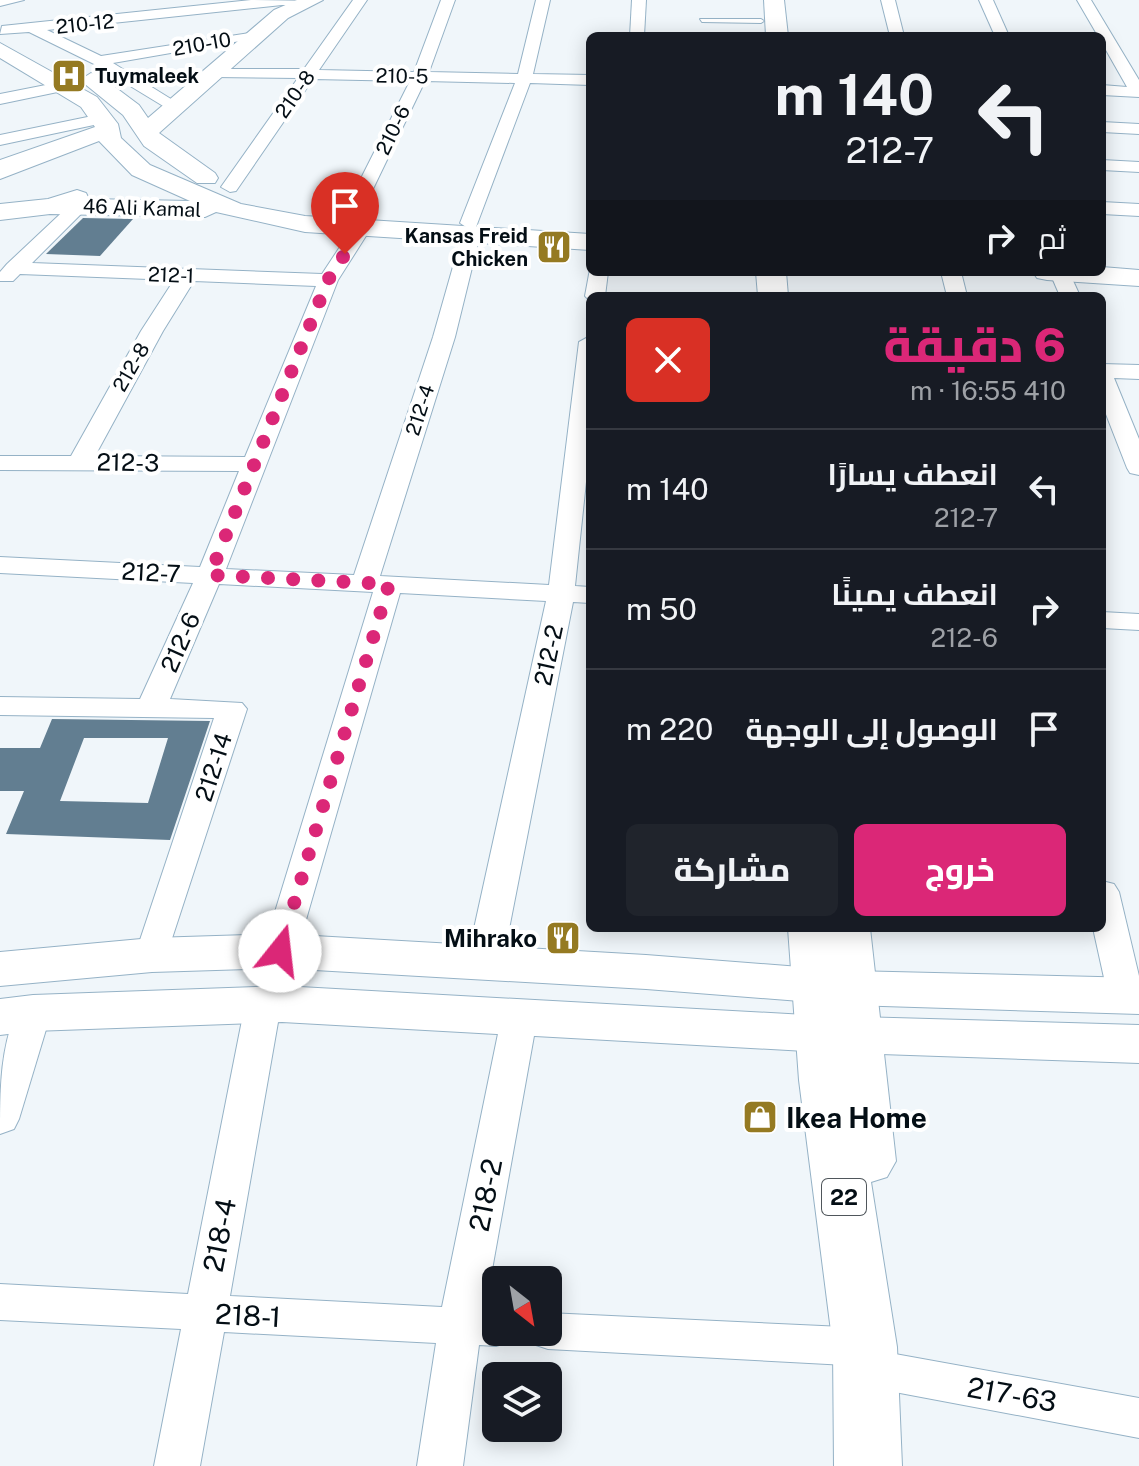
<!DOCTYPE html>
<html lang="ar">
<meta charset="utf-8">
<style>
body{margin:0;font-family:"Public Sans",Cairo,sans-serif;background:#20242c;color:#f1f3f6;direction:rtl;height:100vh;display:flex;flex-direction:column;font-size:30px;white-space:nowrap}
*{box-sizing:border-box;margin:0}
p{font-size:26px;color:#9ea1a6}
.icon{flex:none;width:44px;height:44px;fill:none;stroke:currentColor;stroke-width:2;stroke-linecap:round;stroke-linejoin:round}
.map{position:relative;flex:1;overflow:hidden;direction:ltr}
.sheet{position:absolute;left:586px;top:292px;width:520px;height:640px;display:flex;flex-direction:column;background:#171b24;border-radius:12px;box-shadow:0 4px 20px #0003;direction:rtl}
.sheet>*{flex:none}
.guide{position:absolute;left:586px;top:32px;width:520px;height:244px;border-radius:12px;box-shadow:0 4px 20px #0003;direction:rtl;background:#171b24;color:#f1f3f6;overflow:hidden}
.needle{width:52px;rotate:149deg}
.controls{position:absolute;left:482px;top:1266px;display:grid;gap:16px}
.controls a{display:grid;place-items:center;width:80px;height:80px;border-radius:12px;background:#171b24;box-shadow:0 4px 20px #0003;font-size:40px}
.pin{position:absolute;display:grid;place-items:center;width:68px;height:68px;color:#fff;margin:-82px -34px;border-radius:50% 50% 50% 0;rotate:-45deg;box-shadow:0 0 8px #0007}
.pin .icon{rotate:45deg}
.me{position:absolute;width:88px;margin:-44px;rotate:16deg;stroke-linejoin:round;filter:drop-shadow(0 0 6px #0008)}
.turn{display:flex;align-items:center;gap:28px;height:168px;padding:0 40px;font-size:36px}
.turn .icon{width:104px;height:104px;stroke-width:2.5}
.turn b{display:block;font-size:56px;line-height:68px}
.then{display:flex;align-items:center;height:76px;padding:0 40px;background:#0003;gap:16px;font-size:30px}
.round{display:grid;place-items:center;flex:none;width:84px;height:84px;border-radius:12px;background:#20242c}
.overview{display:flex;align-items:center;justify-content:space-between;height:136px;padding:0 40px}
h1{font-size:48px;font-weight:800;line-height:60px;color:#db2777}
.primary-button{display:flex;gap:16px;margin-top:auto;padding:16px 40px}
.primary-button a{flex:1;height:92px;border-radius:12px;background:#db2777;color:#fff;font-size:32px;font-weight:800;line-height:92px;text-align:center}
.primary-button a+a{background:#20242c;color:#f1f3f6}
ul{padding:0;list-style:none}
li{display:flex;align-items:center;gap:24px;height:120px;padding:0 40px;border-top:2px solid #363941}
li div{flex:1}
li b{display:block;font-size:30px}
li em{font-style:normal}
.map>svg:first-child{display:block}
.building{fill:#627e91;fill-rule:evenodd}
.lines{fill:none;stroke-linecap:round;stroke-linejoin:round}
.lane-casing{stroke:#95b2c6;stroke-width:2}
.street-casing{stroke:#95b2c6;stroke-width:2}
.secondary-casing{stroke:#95b2c6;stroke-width:2}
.primary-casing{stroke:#95b2c6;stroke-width:2}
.lane{fill:#fff;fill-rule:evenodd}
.street{fill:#fff;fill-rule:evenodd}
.secondary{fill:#fff;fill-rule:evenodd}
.primary{fill:#fff;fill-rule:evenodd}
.route{stroke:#db2777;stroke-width:14;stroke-dasharray:0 25.2}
.labels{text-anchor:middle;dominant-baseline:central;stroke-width:8;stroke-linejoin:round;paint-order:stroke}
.far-street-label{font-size:20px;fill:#040e15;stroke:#fff}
.far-poi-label{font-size:20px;font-weight:bold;fill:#040e15;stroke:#fff;text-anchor:start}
.shield{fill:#fff;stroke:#4f565b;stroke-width:2}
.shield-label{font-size:22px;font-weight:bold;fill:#040e15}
.street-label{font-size:24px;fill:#040e15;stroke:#fff}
.poi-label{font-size:24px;font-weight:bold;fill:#040e15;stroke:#fff;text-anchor:end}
.near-poi-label{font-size:28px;font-weight:bold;fill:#040e15;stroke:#fff;text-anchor:start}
.near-street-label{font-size:28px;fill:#040e15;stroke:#fff}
</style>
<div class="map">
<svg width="1139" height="1466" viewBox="0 0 1139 1466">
<rect width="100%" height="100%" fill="#f0f6fa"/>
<g class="building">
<polygon points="83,218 133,219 100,256 46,254"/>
<path d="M52,719L210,721L170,840L6,834L24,791H0V748H40ZM84,738H168L148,803L60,801Z"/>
</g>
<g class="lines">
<g class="lane-casing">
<polygon id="lane" points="700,19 761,19 764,21 761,23 702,22"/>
</g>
<g class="street-casing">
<g id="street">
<polygon points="0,0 24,0 0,6"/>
<polygon points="251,0 317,1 310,5 282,5 47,30 101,56 262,31 264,34 257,38 113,63 179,104 181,107 173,112 94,64 29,32 0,34 2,26"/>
<polygon points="353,0 367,0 319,70 414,72 441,0 455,0 429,72 518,74 536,0 550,0 533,74 590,75 590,85 530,83 476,227 469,229 460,223 515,83 425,81 359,218 345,218 343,214 410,81 313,79 236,191 230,192 221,187 298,78 214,77 209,75 209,69 304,69"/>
<polygon points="632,0 646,0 644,36 630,36"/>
<polygon points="881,0 895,0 904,36 890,36"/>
<polygon points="979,0 993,0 1009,36 995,36"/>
<polygon points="1077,0 1091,0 1139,80 1139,97 1102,95 1102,85 1127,87 1102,43 1102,36 1098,36"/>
<polygon points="66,81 74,86 72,89 0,104 0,94"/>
<polygon points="102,114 108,116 110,119 108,122 0,145 0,135"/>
<polygon points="1102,122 1139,124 1139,134 1102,132"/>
<polygon points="1102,160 1139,162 1139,172 1102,170"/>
<path d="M79,200L85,202L88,206L85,210L32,263L322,274L355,224L362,222L371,228L338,280L226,569L354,575L433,337L462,235L471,229L480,235L455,337L380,576L549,585L579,342L590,336V444L575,586L590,587V603L573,602L502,965L496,974L484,977L472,974L466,965L546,601L400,593L297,951L292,959L280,963L268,959L263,951L373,592L219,584L170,699L242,703L247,709L164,963L152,967L140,963L135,955L214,718L0,715V697L140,699L193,583L0,573V557L200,567L239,471L0,470V456H71L141,331L174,280L20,274L13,281H0V272L7,264L73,202ZM194,281L316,286L245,457L95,456L163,331Z"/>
<polygon points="1102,202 1139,204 1139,216 1102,214"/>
<polygon points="590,269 590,272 608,272 605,296 590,296 590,301 585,296"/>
<polygon points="941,272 961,272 967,296 947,296"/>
<polygon points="1050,273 1069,272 1080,296 1060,296"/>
<polygon points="1102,364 1139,365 1139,379 1114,378 1139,439 1139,475 1130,473 1127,468 1102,404"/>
<polygon points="1102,612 1139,614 1139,630 1102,628"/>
<polygon points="1102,881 1114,884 1119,892 1139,976 1139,1004 1126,1009 1113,1005 1108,996 1093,928 1102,928"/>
<polygon points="263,992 276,996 281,1005 230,1296 442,1307 501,1019 506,1010 519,1006 532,1010 537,1019 485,1309 496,1310 496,1332 516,1332 511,1341 496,1346 479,1345 463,1466 417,1466 436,1343 224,1332 200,1466 154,1466 181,1329 0,1320 0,1284 188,1294 245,1005 250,996"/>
<path d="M33,1000L46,1004L51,1013L19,1119L14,1129L0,1134C0,1089 0,1044 20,1004Z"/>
<polygon points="548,1313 865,1328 880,1334 887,1347 884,1352 1139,1398 1139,1438 884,1390 868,1384 862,1371 865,1366 548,1349 533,1344 527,1332 548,1332"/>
</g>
</g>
<g class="secondary-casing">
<g id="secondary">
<polygon points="297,0 323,0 288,18 159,133 215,173 218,178 215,183 197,183 144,146 123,115 80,80 91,73 99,75 139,105 148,118 274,10"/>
<polygon points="0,43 97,97 118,124 121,138 150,165 241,204 305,216 590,234 590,250 305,232 216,212 205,217 50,214 0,220 0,204 48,199 77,190 86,193 89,199 190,201 132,175 99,141 0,179 0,160 95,127 81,107 0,58"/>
<polygon points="1102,267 1139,270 1139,286 1047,280 1037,278 1033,272 1102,272"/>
<polygon points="280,934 646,955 851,971 1139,978 1139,1014 851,1005 646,989 280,968 152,972 0,986 0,952 152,938"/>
<polygon points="282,986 823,1016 1139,1025 1139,1063 823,1052 282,1022 33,1031 0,1035 0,999 33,995"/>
</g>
</g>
<g class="primary-casing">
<g id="primary">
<polygon points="764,0 784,0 788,36 766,36"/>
<polygon points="756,272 786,272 788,296 758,296"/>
<polygon points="788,928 870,928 896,1161 887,1177 871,1182 897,1347 902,1466 834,1466 833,1347 799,1080"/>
</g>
</g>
<use href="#lane" class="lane"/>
<use href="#street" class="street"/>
<use href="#secondary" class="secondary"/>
<use href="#primary" class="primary"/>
</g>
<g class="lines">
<polyline class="route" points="280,951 389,584 210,575 328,280 345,254"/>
</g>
<defs>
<g id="hospital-square" transform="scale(1.8)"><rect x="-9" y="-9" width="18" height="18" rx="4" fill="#957a22" stroke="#fff"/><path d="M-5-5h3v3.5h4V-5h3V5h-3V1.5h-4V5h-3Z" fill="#fff"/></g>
<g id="restaurant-square" transform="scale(1.8)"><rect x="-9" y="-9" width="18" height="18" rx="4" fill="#957a22" stroke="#fff"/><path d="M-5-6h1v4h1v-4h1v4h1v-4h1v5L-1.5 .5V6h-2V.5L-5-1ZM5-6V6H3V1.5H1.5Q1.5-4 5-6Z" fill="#fff"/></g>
<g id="shop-square" transform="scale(1.8)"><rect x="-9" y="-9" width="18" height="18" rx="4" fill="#957a22" stroke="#fff"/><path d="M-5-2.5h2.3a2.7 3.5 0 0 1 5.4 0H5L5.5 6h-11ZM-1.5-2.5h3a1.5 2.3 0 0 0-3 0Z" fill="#fff"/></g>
</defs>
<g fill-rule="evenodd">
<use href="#hospital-square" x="69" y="76"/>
<use href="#restaurant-square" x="554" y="247"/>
<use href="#restaurant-square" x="563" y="938"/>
<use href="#shop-square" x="760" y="1117"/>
</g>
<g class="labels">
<g class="far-street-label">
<text transform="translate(85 24) rotate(-6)">210-12</text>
<text transform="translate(202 44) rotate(-10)">210-10</text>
<text transform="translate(402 76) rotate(1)">210-5</text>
<text transform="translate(295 94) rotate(-55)">210-8</text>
<text transform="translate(393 130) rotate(-64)">210-6</text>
<text transform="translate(142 208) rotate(2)">46 Ali Kamal</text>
<text transform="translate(171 275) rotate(2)">212-1</text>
<text transform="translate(131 367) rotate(-60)">212-8</text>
<text transform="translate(420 410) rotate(-72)">212-4</text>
</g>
<g class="far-poi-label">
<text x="95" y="76">Tuymaleek</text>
<text x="528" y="236" text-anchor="end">Kansas Freid<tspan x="528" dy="23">Chicken</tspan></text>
</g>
<rect class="shield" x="822" y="1179" width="44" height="36" rx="6"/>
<g class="shield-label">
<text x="844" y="1197">22</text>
</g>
<g class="street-label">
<text transform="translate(128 462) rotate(1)">212-3</text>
<text transform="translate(151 572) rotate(3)">212-7</text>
<text transform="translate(180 642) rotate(-66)">212-6</text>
<text transform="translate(548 655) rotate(-78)">212-2</text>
<text transform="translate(213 767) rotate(-72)">212-14</text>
</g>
<g class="poi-label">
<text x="537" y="938">Mihrako</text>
</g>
<g class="near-poi-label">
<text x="786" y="1117">Ikea Home</text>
</g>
<g class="near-street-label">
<text transform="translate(485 1195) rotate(-79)">218-2</text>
<text transform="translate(219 1235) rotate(-79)">218-4</text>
<text transform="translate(248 1315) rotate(3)">218-1</text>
<text transform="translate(1012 1394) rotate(10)">217-63</text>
</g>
</g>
</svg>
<div class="controls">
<a><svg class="needle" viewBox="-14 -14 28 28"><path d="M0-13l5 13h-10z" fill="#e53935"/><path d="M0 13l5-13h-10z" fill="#9ea1a6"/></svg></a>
<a><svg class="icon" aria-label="layers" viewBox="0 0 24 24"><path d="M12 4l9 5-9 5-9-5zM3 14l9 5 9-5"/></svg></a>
</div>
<div class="pin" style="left:345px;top:254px;background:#d93025"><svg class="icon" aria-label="arrive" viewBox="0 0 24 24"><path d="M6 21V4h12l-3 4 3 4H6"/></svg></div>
<svg class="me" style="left:280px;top:951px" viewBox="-20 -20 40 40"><circle r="19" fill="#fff"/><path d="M0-13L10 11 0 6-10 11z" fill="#db2777"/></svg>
<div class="guide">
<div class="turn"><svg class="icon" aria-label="left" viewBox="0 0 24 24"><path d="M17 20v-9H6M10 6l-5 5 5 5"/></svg><div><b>140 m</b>212-7</div></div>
<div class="then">ثم<svg class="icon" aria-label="right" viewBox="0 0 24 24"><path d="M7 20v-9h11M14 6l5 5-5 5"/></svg></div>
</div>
<section class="sheet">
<div class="overview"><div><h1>6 دقيقة</h1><p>410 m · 16:55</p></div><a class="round" style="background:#d93025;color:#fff"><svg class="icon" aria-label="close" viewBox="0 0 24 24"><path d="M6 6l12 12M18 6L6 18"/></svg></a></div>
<ul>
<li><svg class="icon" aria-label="left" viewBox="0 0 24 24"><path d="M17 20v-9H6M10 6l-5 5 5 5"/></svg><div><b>انعطف يسارًا</b><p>212-7</p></div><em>140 m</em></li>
<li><svg class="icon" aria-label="right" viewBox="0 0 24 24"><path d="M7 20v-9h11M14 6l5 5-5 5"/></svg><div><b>انعطف يمينًا</b><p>212-6</p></div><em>50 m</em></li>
<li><svg class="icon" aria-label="arrive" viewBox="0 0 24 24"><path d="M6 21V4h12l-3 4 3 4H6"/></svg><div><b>الوصول إلى الوجهة</b></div><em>220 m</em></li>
</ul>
<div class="primary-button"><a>خروج</a><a>مشاركة</a></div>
</section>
</div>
